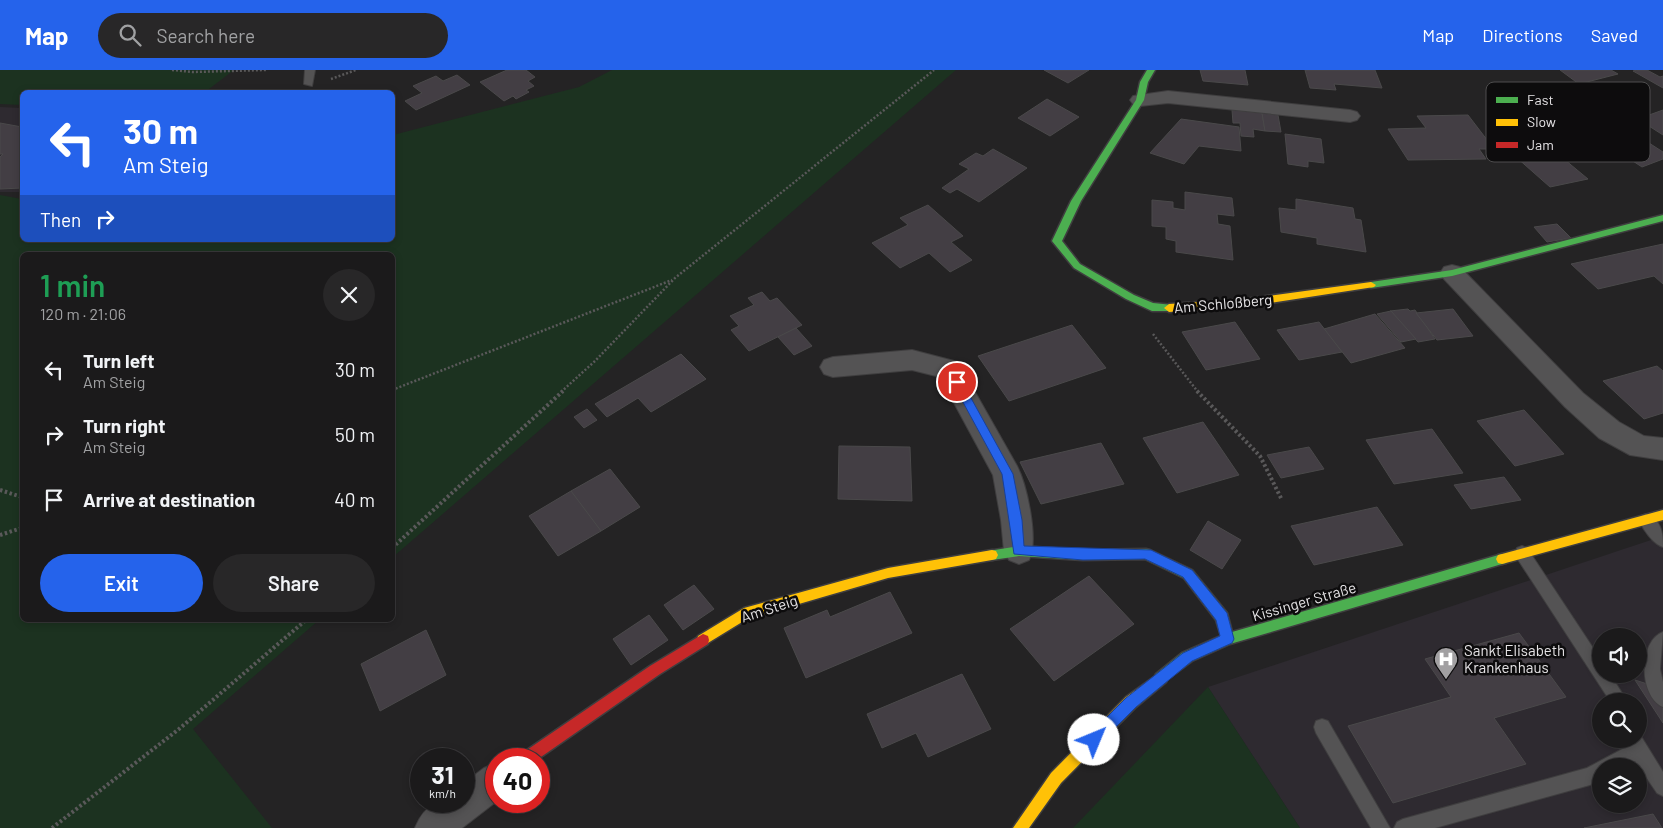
<!DOCTYPE html>
<meta charset="utf-8">
<style>
body{margin:0;font-family:Barlow,sans-serif;background:#282728;color:#f1f3f6;height:100vh;display:flex;flex-direction:column;font-size:19px;white-space:nowrap}
*{box-sizing:border-box;margin:0}
p{font-size:16px;color:#a0a1a3}
.icon{flex:none;width:28px;height:28px;fill:none;stroke:currentColor;stroke-width:2;stroke-linecap:round;stroke-linejoin:round}
.map{position:relative;flex:1;overflow:hidden}
.panel{position:absolute;left:20px;top:182px;width:375px;height:370px;display:flex;flex-direction:column;background:#1b1a1b;border-radius:8px;box-shadow:0 2px 8px #0003,0 0 0 1px #39383a}
.panel>*{flex:none}
.guide{position:absolute;left:20px;top:20px;width:375px;height:152px;border-radius:8px;box-shadow:0 2px 8px #0003,0 0 0 1px #39383a;background:#2563eb;color:#fff;overflow:hidden}
.buttons{position:absolute;left:1592px;top:558px;display:grid;gap:10px}
.buttons a{display:grid;place-items:center;width:55px;height:55px;border-radius:50%;background:#1b1a1b;box-shadow:0 2px 8px #0003,0 0 0 1px #39383a;font-size:25px}
.speed{position:absolute;left:410px;top:678px;display:flex;gap:10px;font-size:25px;font-weight:700;text-align:center}
.speed>*{display:grid;place-content:center;width:65px;height:65px;border-radius:50%;background:#1b1a1b;box-shadow:0 2px 8px #0003,0 0 0 1px #39383a;line-height:1}
.speed small{font-size:12px;font-weight:400}
.speed .limit{border:8px solid #d22;background:#fff;color:#111}
.pin{position:absolute;display:grid;place-items:center;width:42px;height:42px;color:#fff;margin:-21px;border:2px solid #fff;border-radius:50%;box-shadow:0 1px 5px #0007}
.me{position:absolute;width:55px;margin:-28px;rotate:45deg;stroke-linejoin:round;filter:drop-shadow(0 0 4px #0008)}
.turn{display:flex;align-items:center;gap:18px;height:105px;padding:0 20px;font-size:22px}
.turn .icon{width:65px;height:65px;stroke-width:2.5}
.turn b{display:block;font-size:35px;line-height:42px}
.then{display:flex;align-items:center;height:48px;padding:0 20px;background:#0003;gap:10px;font-size:19px}
.round{display:grid;place-items:center;flex:none;width:52px;height:52px;border-radius:26px;background:#282728}
.headline{display:flex;align-items:center;justify-content:space-between;height:85px;padding:0 20px}
h1{font-size:30px;font-weight:600;line-height:38px;color:#1e9e55}
.button{display:flex;gap:10px;margin-top:auto;padding:10px 20px}
.button a{flex:1;height:58px;border-radius:30px;background:#2563eb;color:#fff;font-size:20px;font-weight:600;line-height:58px;text-align:center}
.button a+a{background:#282728;color:#f1f3f6}
ul{padding:0;list-style:none}
li{display:flex;align-items:center;gap:15px;height:65px;padding:0 20px}
li div{flex:1}
li b{display:block;font-size:19px}
li em{font-style:normal}
header{display:flex;align-items:center;gap:30px;box-sizing:border-box;height:70px;padding:0 25px;background:#2563eb;color:#fff}
header strong{font-size:24px}
nav{display:flex;gap:28px;margin-inline-start:auto;font-size:18px}
.search{width:350px;height:45px;background:#282728;display:flex;align-items:center;gap:12px;box-sizing:border-box;padding:0 18px;border-radius:28px;color:#a0a1a3;font-size:19px}
.map>svg:first-child{display:block}
.built{fill:#2e2a30;fill-rule:evenodd}
.green{fill:#1c3220}
.building{fill:#433e44;stroke:#4a494a}
.lines{fill:none;stroke-linecap:round;stroke-linejoin:round}
.lane-casing{stroke:#3f3e3f;stroke-width:2}
.street-casing{stroke:#3f3e3f;stroke-width:2}
.fast-casing{stroke:#3f3e3f;stroke-width:3}
.slow-casing{stroke:#3f3e3f;stroke-width:3}
.jam-casing{stroke:#3f3e3f;stroke-width:3}
.path-far1{stroke:#5a595a;stroke-width:2.5;stroke-dasharray:2 2;stroke-linecap:butt}
.path{stroke:#5a595a;stroke-width:4;stroke-dasharray:2.5 2.5;stroke-linecap:butt}
.lane{fill:#545354;fill-rule:evenodd}
.street{fill:#545354;fill-rule:evenodd}
.fast{fill:#4caf50;fill-rule:evenodd}
.slow{fill:#ffc107;fill-rule:evenodd}
.jam{fill:#c62828;fill-rule:evenodd}
.route{fill:#2563eb;stroke:#184099}
.labels{text-anchor:middle;dominant-baseline:central;stroke-width:5;stroke-linejoin:round;paint-order:stroke}
.street-label{font-size:15px;fill:#e6e4e6;stroke:#0d0c0d}
.poi-label{font-size:15px;fill:#e6e4e6;stroke:#0d0c0d;text-anchor:start}
.key{fill:#0d0c0d;stroke:#4e4d4e;stroke-width:1}
.key-label{font-size:14px;fill:#e6e4e6}
</style>
<header>
<strong>Map</strong>
<div class="search"><svg class="icon" aria-label="search" viewBox="0 0 24 24"><circle cx="10" cy="10" r="6"/><path d="M15 15l6 6"/></svg>Search here</div>
<nav><a>Map</a><a>Directions</a><a>Saved</a></nav>
</header>
<div class="map">
<svg width="1663" height="758" viewBox="0 0 1663 758">
<rect width="100%" height="100%" fill="#242324"/>
<g class="built">
<polygon points="0,37 22,38 22,122 0,122"/>
<path d="M1663,466V758H1300L1208,617ZM1601,566H1639V604H1601ZM1601,631H1639V669H1601ZM1601,696H1639V734H1601Z"/>
</g>
<g class="green">
<polygon points="0,0 234,0 205,22 22,22 22,35 0,34"/>
<polygon points="612,0 956,0 393,487 392,185 22,185 22,550 319,550 193,659 272,758 0,758 0,125 22,129 22,170 392,170 393,65 579,17"/>
<polygon points="1208,617 1300,758 1073,758"/>
</g>
<g class="building">
<polygon points="507,0 526,0 535,7 528,11 534,16 526,20 529,22 516,29 513,26 504,31 480,12"/>
<polygon points="1044,0 1089,0 1068,13"/>
<polygon points="1200,0 1245,0 1248,15 1203,11"/>
<polygon points="1305,0 1375,0 1382,18 1334,14 1336,20 1310,18"/>
<polygon points="1560,0 1611,0 1618,4 1579,14"/>
<polygon points="1637,0 1647,0 1660,7 1663,6 1663,18 1633,1"/>
<polygon points="457,5 470,15 416,40 405,31 422,23 413,16 436,6 443,11"/>
<polygon points="1047,29 1079,47 1050,66 1018,48"/>
<polygon points="1232,40 1262,43 1265,61 1253,59 1254,67 1241,66 1240,53 1233,53"/>
<polygon points="1663,40 1663,65 1638,49"/>
<polygon points="1262,43 1278,45 1281,62 1265,61"/>
<polygon points="1468,45 1494,79 1479,79 1486,89 1408,90 1388,59 1426,58 1417,46"/>
<polygon points="1181,49 1239,57 1241,81 1199,76 1184,94 1150,83"/>
<polygon points="0,53 22,57 22,118 0,119 0,87 3,84 0,84"/>
<polygon points="1285,64 1321,69 1324,93 1308,91 1308,97 1288,94"/>
<polygon points="1635,64 1663,82 1663,89 1642,97 1607,74"/>
<polygon points="993,79 1027,98 979,132 957,119 950,123 942,118 969,99 959,94 976,83 983,86"/>
<polygon points="1553,80 1588,109 1550,117 1516,87"/>
<polygon points="1185,122 1232,128 1234,146 1217,144 1218,154 1230,156 1233,190 1176,182 1176,171 1166,169 1166,157 1152,156 1152,130 1173,132 1173,138 1185,140"/>
<polygon points="1296,129 1353,138 1355,149 1361,150 1366,182 1317,174 1317,168 1281,162 1279,138 1296,140"/>
<polygon points="928,135 963,166 951,172 972,190 950,202 929,183 900,198 872,173 908,155 900,148"/>
<polygon points="1557,154 1571,168 1547,172 1534,157"/>
<polygon points="1663,174 1663,214 1654,206 1598,219 1571,194"/>
<polygon points="762,222 770,231 777,228 802,255 749,281 731,260 739,256 730,246 754,235 748,228"/>
<polygon points="1408,239 1410,241 1415,240 1435,269 1418,272 1390,241"/>
<polygon points="1453,239 1473,266 1437,270 1416,243"/>
<polygon points="1391,241 1416,269 1401,272 1377,244"/>
<polygon points="1375,244 1405,278 1351,293 1324,259"/>
<polygon points="1235,252 1260,289 1206,300 1182,262"/>
<polygon points="1319,252 1342,282 1299,290 1277,260"/>
<polygon points="1072,255 1106,298 1009,331 978,286"/>
<polygon points="796,258 812,276 794,285 778,267"/>
<polygon points="681,284 706,309 651,342 638,328 607,347 595,334"/>
<polygon points="1657,296 1663,301 1663,343 1644,349 1603,311"/>
<polygon points="587,339 597,350 584,358 574,347"/>
<polygon points="1524,340 1564,384 1515,396 1477,351"/>
<polygon points="1203,352 1239,405 1177,423 1143,368"/>
<polygon points="1432,359 1463,403 1394,414 1366,370"/>
<polygon points="1101,373 1124,414 1041,434 1020,392"/>
<polygon points="839,376 910,377 912,431 838,429"/>
<polygon points="1309,377 1324,399 1281,408 1267,385"/>
<polygon points="610,399 640,437 601,461 571,421"/>
<polygon points="1504,407 1521,430 1471,439 1454,415"/>
<polygon points="571,421 601,461 558,486 529,446"/>
<polygon points="1377,437 1403,475 1314,495 1291,456"/>
<polygon points="1208,451 1241,470 1222,499 1190,480"/>
<polygon points="1089,506 1134,554 1054,611 1010,559"/>
<polygon points="694,515 714,539 683,560 664,535"/>
<polygon points="890,522 912,563 806,608 784,558 827,540 830,547"/>
<polygon points="649,545 668,570 631,595 613,569"/>
<polygon points="426,560 446,605 380,641 361,594"/>
<polygon points="1519,563 1566,627 1494,648 1526,694 1393,733 1348,656 1451,627 1425,589"/>
<polygon points="962,604 991,659 928,687 916,663 882,678 867,644"/>
<polygon points="1635,610 1663,619 1663,653"/>
<polygon points="1653,744 1662,758 1584,758"/>
</g>
<g class="lines">
<g class="lane-casing">
<g id="lane">
<polygon points="305,0 315,0 312,16 304,14"/>
<path d="M1646,444C1661,449 1663,463 1663,477C1653,474 1643,459 1639,450L1641,446Z"/>
<polygon points="1522,476 1527,478 1601,590 1601,604 1610,604 1627,631 1610,631 1517,488 1515,483 1517,478"/>
<path d="M1663,562L1660,599L1663,612V637C1639,627 1638,571 1663,562Z"/>
<polygon points="1322,649 1328,651 1390,758 1371,758 1316,663 1314,657 1316,651"/>
<polygon points="1639,663 1663,702 1663,726 1657,723 1635,691 1625,696 1601,696 1601,709 1590,715 1435,758 1394,758 1397,752 1403,749 1587,698 1628,676 1625,669 1639,669"/>
</g>
</g>
<g class="street-casing">
<g id="street">
<polygon points="1168,21 1350,40 1357,42 1360,46 1357,50 1350,52 1168,33 1140,36 1133,34 1130,30 1133,26"/>
<polygon points="1452,195 1460,197 1583,323 1619,352 1644,366 1663,368 1663,390 1630,385 1599,368 1565,337 1444,209 1440,203 1444,197"/>
<path d="M912,280L958,292L1017,396C1027,415 1039,471 1029,490L1019,494L1009,490L1004,481L1001,450L993,405L940,307L912,300L833,307L824,304L820,297L824,290L833,287Z"/>
<path d="M496,693L497,731L462,758H415C426,732 438,731 464,731V713L484,698Z"/>
</g>
</g>
<g class="fast-casing">
<g id="fast">
<polygon points="1147,0 1155,0 1148,12 1144,30 1081,131 1062,171 1080,194 1134,225 1153,233 1173,235 1174,238 1173,241 1152,241 1126,229 1074,198 1052,171 1071,131 1136,30 1140,12"/>
<polygon points="1663,145 1663,151 1452,206 1371,218 1366,215 1371,212 1452,200"/>
<polygon points="1019,476 1083,480 1146,479 1150,480 1192,500 1227,543 1232,562 1502,484 1506,485 1508,489 1506,493 1502,494 1230,574 1192,591 1161,614 1156,612 1154,608 1156,604 1182,583 1221,566 1216,550 1184,508 1145,489 1083,490 1019,486 992,490 988,489 986,485 988,481"/>
</g>
</g>
<g class="slow-casing">
<g id="slow">
<polygon points="1371,212 1376,215 1374,217 1245,237 1169,242 1164,238 1169,234 1245,229"/>
<polygon points="1663,440 1663,450 1502,494 1498,493 1496,489 1498,485 1502,484"/>
<polygon points="992,480 996,481 998,485 996,489 992,490 888,508 747,549 703,576 698,574 697,570 698,566 744,538 888,498"/>
<polygon points="1161,602 1166,604 1168,608 1166,612 1136,637 1061,713 1029,758 1013,758 1051,703 1126,627"/>
</g>
</g>
<g class="jam-casing">
<polygon id="jam" points="703,564 708,566 709,570 708,574 660,604 538,689 519,689 521,684 650,596"/>
</g>
<g class="path-far1">
<polyline points="172,0 193,2 266,0"/>
<polyline points="331,9 356,0"/>
<polyline points="1153,264 1198,322"/>
<polyline points="392,320 672,210"/>
<polyline points="561,322 595,291 675,208 934,0"/>
</g>
<g class="path">
<polyline points="1197,321 1260,386 1282,430"/>
<polyline points="0,420 22,427"/>
<polyline points="0,465 22,458"/>
<polyline points="392,478 563,321"/>
<polyline points="52,758 179,659 306,550"/>
</g>
<use href="#lane" class="lane"/>
<use href="#street" class="street"/>
<use href="#fast" class="fast"/>
<use href="#slow" class="slow"/>
<use href="#jam" class="jam"/>
</g>
<polygon class="route" points="957,308 961,310 1013,404 1022,450 1024,476 1151,480 1192,500 1227,543 1234,569 1232,573 1192,591 1136,637 1098,675 1094,677 1089,675 1087,670 1089,665 1126,628 1183,583 1220,566 1216,550 1183,507 1145,489 1083,490 1014,484 1002,404 952,312"/>
<defs>
<g id="hospital-pin" transform="scale(1.25)"><path d="M0 17L-7.5 6A9.5 9.5 0 1 1 7.5 6Z" fill="#a2a0a2" stroke="#0d0c0d"/><path d="M-5-5h3v3.5h4V-5h3V5h-3V1.5h-4V5h-3Z" fill="#fff"/></g>
</defs>
<g fill-rule="evenodd">
<use href="#hospital-pin" x="1446" y="589"/>
</g>
<g class="labels">
<g class="street-label">
<text transform="translate(1223 233) rotate(-5)">Am Schloßberg</text>
<text transform="translate(1304 531) rotate(-16)">Kissinger Straße</text>
<text transform="translate(769 538) rotate(-18)">Am Steig</text>
</g>
<g class="poi-label">
<text x="1464" y="580">Sankt Elisabeth<tspan x="1464" dy="17">Krankenhaus</tspan></text>
</g>
</g>
<rect x="1486" y="12" width="164" height="80" rx="8" class="key"/>
<rect x="1496" y="27" width="22" height="6" fill="#4caf50"/>
<rect x="1496" y="49" width="22" height="7" fill="#ffc107"/>
<rect x="1496" y="72" width="22" height="6" fill="#c62828"/>
<g class="key-label">
<text x="1527" y="35">Fast</text>
<text x="1527" y="57">Slow</text>
<text x="1527" y="80">Jam</text>
</g>
</svg>
<div class="buttons">
<a><svg class="icon" aria-label="sound" viewBox="0 0 24 24"><path d="M4 9h4l5-4v14l-5-4H4zM17 9q2 3 0 6"/></svg></a>
<a><svg class="icon" aria-label="search" viewBox="0 0 24 24"><circle cx="10" cy="10" r="6"/><path d="M15 15l6 6"/></svg></a>
<a><svg class="icon" aria-label="layers" viewBox="0 0 24 24"><path d="M12 4l9 5-9 5-9-5zM3 14l9 5 9-5"/></svg></a>
</div>
<div class="speed"><div>31<small>km/h</small></div><div class="limit">40</div></div>
<div class="pin" style="left:957px;top:312px;background:#d93025"><svg class="icon" aria-label="arrive" viewBox="0 0 24 24"><path d="M6 21V4h12l-3 4 3 4H6"/></svg></div>
<svg class="me" style="left:1094px;top:670px" viewBox="-20 -20 40 40"><circle r="19" fill="#fff"/><path d="M0-13L10 11 0 6-10 11z" fill="#2563eb"/></svg>
<div class="guide">
<div class="turn"><svg class="icon" aria-label="left" viewBox="0 0 24 24"><path d="M17 20v-9H6M10 6l-5 5 5 5"/></svg><div><b>30 m</b>Am Steig</div></div>
<div class="then">Then<svg class="icon" aria-label="right" viewBox="0 0 24 24"><path d="M7 20v-9h11M14 6l5 5-5 5"/></svg></div>
</div>
<section class="panel">
<div class="headline"><div><h1>1 min</h1><p>120 m · 21:06</p></div><a class="round"><svg class="icon" aria-label="close" viewBox="0 0 24 24"><path d="M6 6l12 12M18 6L6 18"/></svg></a></div>
<ul>
<li><svg class="icon" aria-label="left" viewBox="0 0 24 24"><path d="M17 20v-9H6M10 6l-5 5 5 5"/></svg><div><b>Turn left</b><p>Am Steig</p></div><em>30 m</em></li>
<li><svg class="icon" aria-label="right" viewBox="0 0 24 24"><path d="M7 20v-9h11M14 6l5 5-5 5"/></svg><div><b>Turn right</b><p>Am Steig</p></div><em>50 m</em></li>
<li><svg class="icon" aria-label="arrive" viewBox="0 0 24 24"><path d="M6 21V4h12l-3 4 3 4H6"/></svg><div><b>Arrive at destination</b></div><em>40 m</em></li>
</ul>
<div class="button"><a>Exit</a><a>Share</a></div>
</section>
</div>
